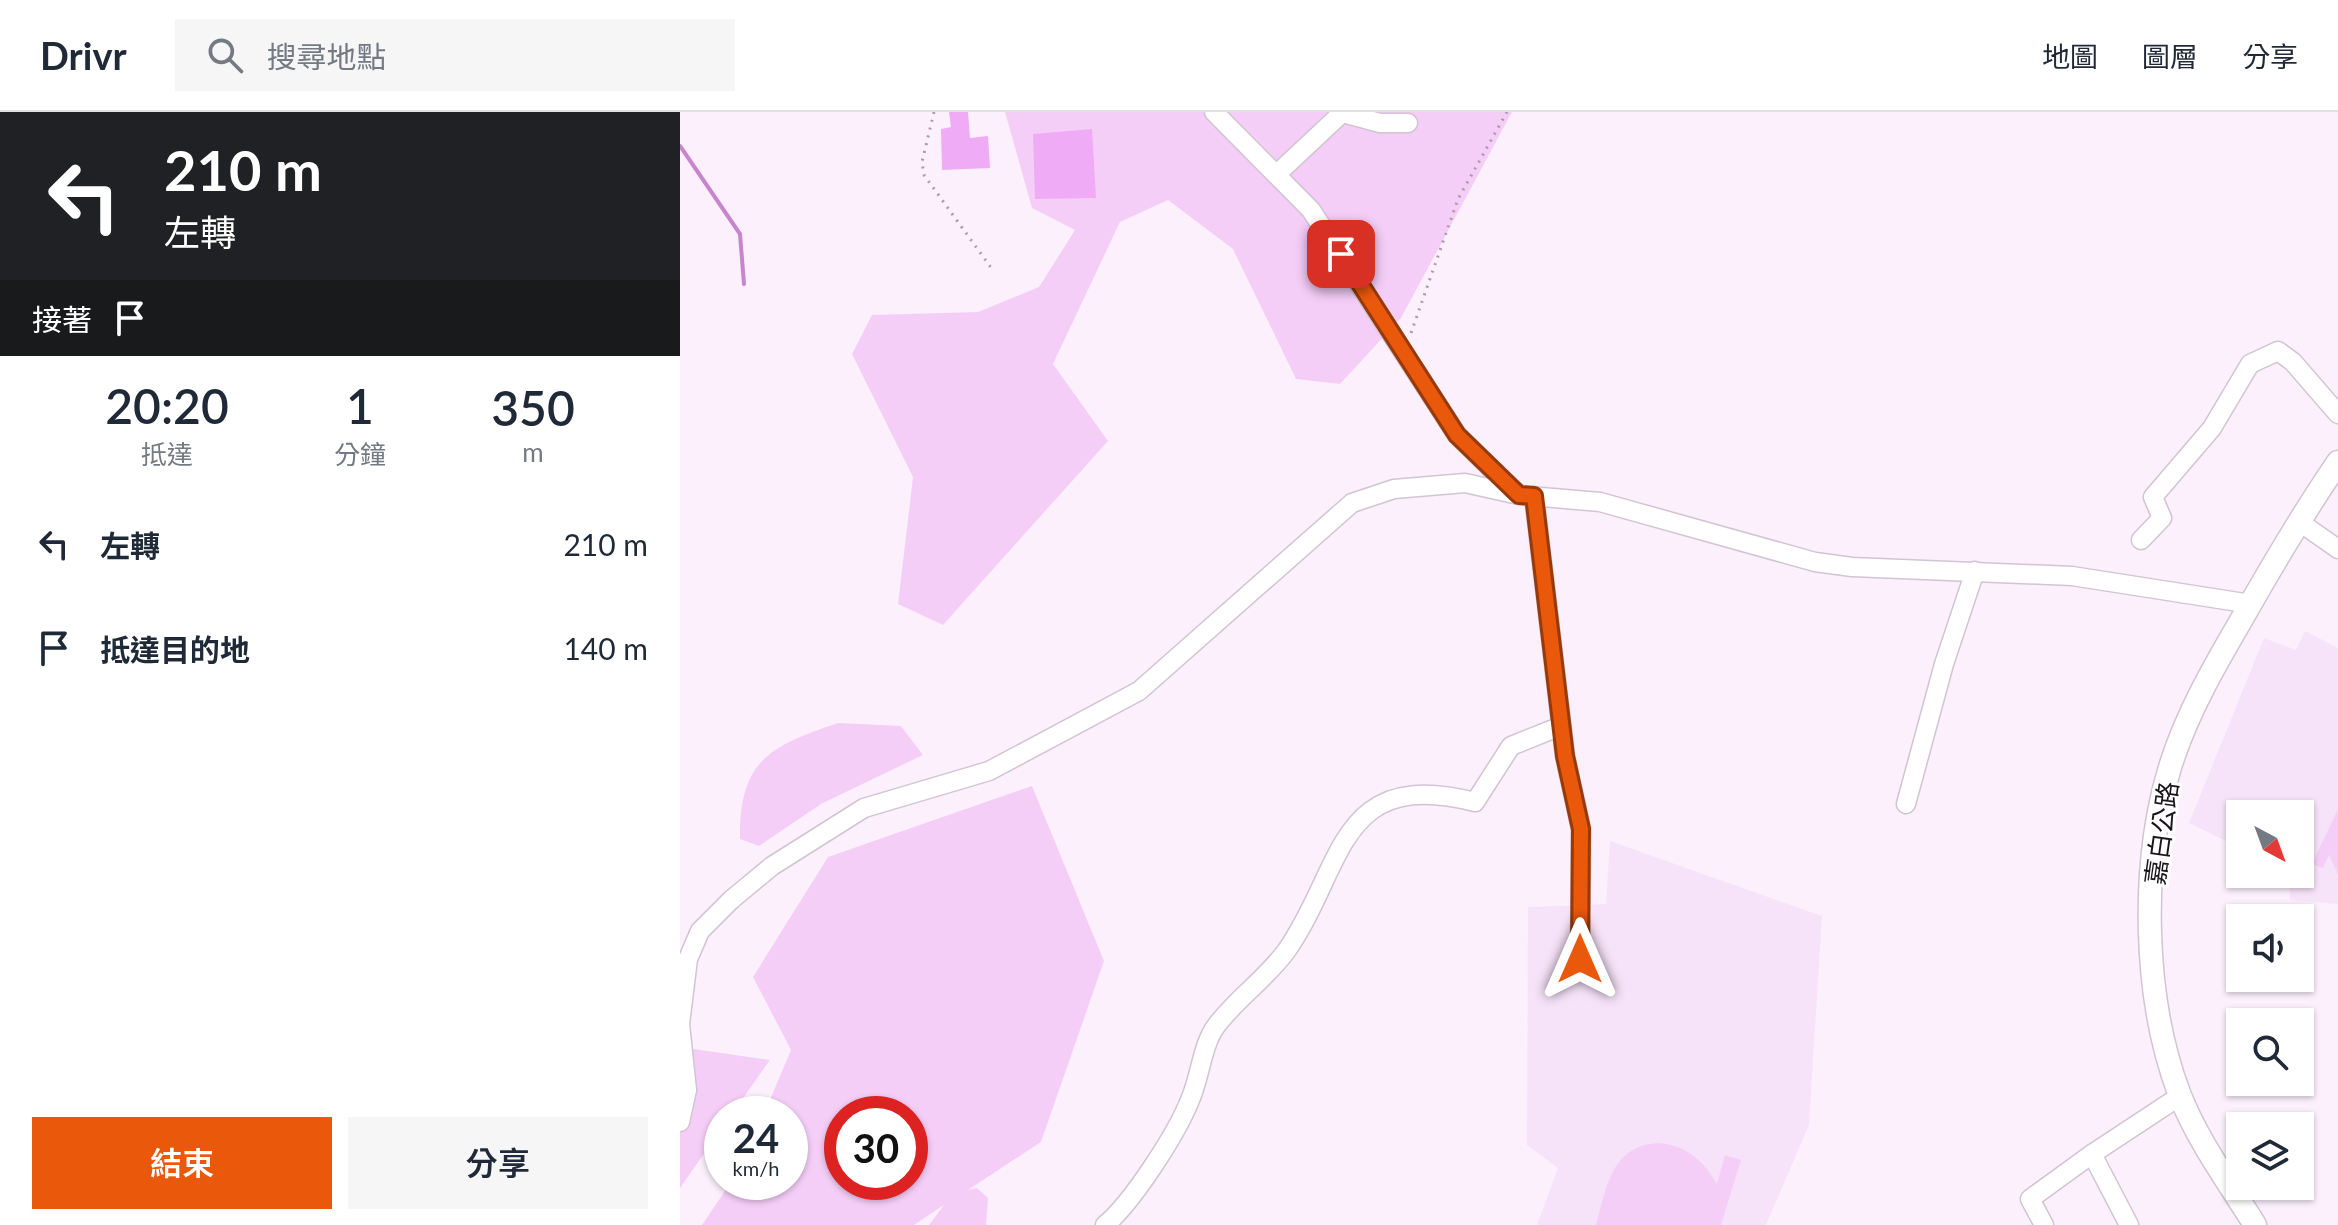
<!DOCTYPE html>
<html lang="zh-TW">
<meta charset="utf-8">
<style>
body{margin:0;font-family:Lato,"Noto Sans TC",sans-serif;background:#f6f6f7;color:#1f2937;height:100vh;display:flex;flex-direction:column;font-size:30px;white-space:nowrap}
*{box-sizing:border-box;margin:0}
p{font-size:26px;color:#747a83}
.icon{flex:none;width:44px;height:44px;fill:none;stroke:currentColor;stroke-width:2;stroke-linecap:round;stroke-linejoin:round}
.map{position:relative;flex:1;overflow:hidden}
.drawer{display:flex;flex-direction:column;background:#fff;width:680px}
.drawer>*{flex:none}
.guide{background:#202124;color:#fff;overflow:hidden}
.needle{width:52px;rotate:139deg}
.buttons{position:absolute;left:1546px;top:688px;display:grid;gap:16px}
.buttons a{display:grid;place-items:center;width:88px;height:88px;border-radius:0px;background:#fff;box-shadow:0 2px 6px #0004;font-size:40px}
.speed{position:absolute;left:24px;top:984px;display:flex;gap:16px;font-size:40px;font-weight:700;text-align:center}
.speed>*{display:grid;place-content:center;width:104px;height:104px;border-radius:50%;background:#fff;box-shadow:0 2px 6px #0004;line-height:1}
.speed small{font-size:20px;font-weight:400}
.speed .limit{border:12px solid #d22;background:#fff;color:#111}
.pin{position:absolute;display:grid;place-items:center;width:68px;height:68px;color:#fff;margin:-34px;border-radius:16px;box-shadow:0 4px 12px #0006}
.me{position:absolute;width:88px;margin:-44px;rotate:0deg;stroke-linejoin:round;filter:drop-shadow(0 0 6px #0008)}
.turn{display:flex;align-items:center;gap:28px;height:168px;padding:0 32px;font-size:36px}
.turn .icon{width:104px;height:104px;stroke-width:2.5}
.turn b{display:block;font-size:56px;line-height:68px}
.then{display:flex;align-items:center;height:76px;padding:0 32px;background:#0003;gap:16px;font-size:30px}
.eta{display:flex;justify-content:space-evenly;align-items:center;height:136px;text-align:center}
.eta b{font-size:48px;font-weight:600;line-height:56px}
.cta{display:flex;gap:16px;margin-top:auto;padding:16px 32px}
.cta a{flex:1;height:92px;border-radius:0px;background:#ea580c;color:#fff;font-size:32px;font-weight:600;line-height:92px;text-align:center}
.cta a+a{background:#f6f6f7;color:#1f2937}
ul{padding:0;list-style:none}
li{display:flex;align-items:center;gap:24px;height:104px;padding:0 32px}
li div{flex:1}
li b{display:block;font-size:30px}
li em{font-style:normal}
header{display:flex;align-items:center;gap:48px;box-sizing:border-box;height:112px;padding:0 40px;background:#fff;border-bottom:2px solid #e0e1e3}
header strong{font-size:38px}
nav{display:flex;gap:44px;margin-inline-start:auto;font-size:28px}
.search{width:560px;height:72px;background:#f6f6f7;display:flex;align-items:center;gap:20px;box-sizing:border-box;padding:0 28px;border-radius:0px;color:#747a83;font-size:30px}
main{display:flex;flex:1;min-height:0}
.map>svg:first-child{display:block}
.built{fill:#f7e3f9}
.green{fill:#f5cef8;fill-rule:evenodd}
.lines{fill:none;stroke-linecap:round;stroke-linejoin:round}
.stream{stroke:#c885ce;stroke-width:4}
.building{fill:#f0abf6}
.minor-casing{stroke:#d2c4d3;stroke-width:21}
.major-casing{stroke:#d2c4d3;stroke-width:25}
.path{stroke:#a79ea8;stroke-width:3;stroke-dasharray:2 6;stroke-linecap:butt}
.minor{stroke:#fff;stroke-width:18}
.major{stroke:#fff;stroke-width:22}
.route-casing{stroke:#983908;stroke-width:20}
.route{stroke:#ea580c;stroke-width:14}
.labels{text-anchor:middle;dominant-baseline:central;stroke-width:6;stroke-linejoin:round;paint-order:stroke}
.street-label{font-size:26px;fill:#1b161b;stroke:#fff}
</style>
<header>
<strong>Drivr</strong>
<div class="search"><svg class="icon" aria-label="search" viewBox="0 0 24 24"><circle cx="10" cy="10" r="6"/><path d="M15 15l6 6"/></svg>搜尋地點</div>
<nav><a>地圖</a><a>圖層</a><a>分享</a></nav>
</header>
<main>
<section class="drawer">
<div class="guide">
<div class="turn"><svg class="icon" aria-label="left" viewBox="0 0 24 24"><path d="M17 20v-9H6M10 6l-5 5 5 5"/></svg><div><b>210 m</b>左轉</div></div>
<div class="then">接著<svg class="icon" aria-label="arrive" viewBox="0 0 24 24"><path d="M6 21V4h12l-3 4 3 4H6"/></svg></div>
</div>
<div class="eta">
<div><b>20:20</b><p>抵達</p></div>
<div><b>1</b><p>分鐘</p></div>
<div><b>350</b><p>m</p></div>
</div>
<ul>
<li><svg class="icon" aria-label="left" viewBox="0 0 24 24"><path d="M17 20v-9H6M10 6l-5 5 5 5"/></svg><div><b>左轉</b></div><em>210 m</em></li>
<li><svg class="icon" aria-label="arrive" viewBox="0 0 24 24"><path d="M6 21V4h12l-3 4 3 4H6"/></svg><div><b>抵達目的地</b></div><em>140 m</em></li>
</ul>
<div class="cta"><a>結束</a><a>分享</a></div>
</section>
<div class="map">
<svg width="1658" height="1113" viewBox="0 0 1658 1113">
<rect width="100%" height="100%" fill="#fcf0fd"/>
<g class="built">
<polygon points="1625,519 1658,536 1658,792 1610,788 1609,762 1620,762 1620,702 1560,702 1560,736 1509,711 1584,526 1616,538"/>
<polygon points="930,729 1142,804 1129,1013 1086,1113 857,1113 878,1056 847,1033 848,795 926,792"/>
</g>
<g class="green">
<polygon points="325,0 832,0 721,206 660,272 616,267 553,137 488,88 440,110 373,252 428,329 263,513 218,492 233,365 172,242 192,203 298,200 359,175 395,118 352,96"/>
<path d="M158,611L221,614L243,643L141,692L79,734L60,727C59,648 90,634 158,611Z"/>
<path d="M352,674L424,849L361,1030L288,1078L297,1076L308,1086L306,1113H249L264,1093L234,1113H22L51,1070H110V1002H84L111,938L73,865L148,745ZM230,1002V1070H162V1002Z"/>
<polygon points="1658,697 1658,762 1649,743 1643,756 1632,752"/>
<polygon points="0,935 90,948 52,1002 42,1002 42,1016 0,1076"/>
<path d="M978,1031C1006,1033 1023,1048 1037,1072L1045,1043L1061,1048L1041,1113H916C927,1075 931,1034 978,1031Z"/>
</g>
<g class="lines">
<polyline class="stream" points="0,34 60,122 64,172"/>
</g>
<g class="building">
<polygon points="269,0 288,0 290,26 308,24 310,56 262,58 261,17 271,15"/>
<polygon points="412,17 416,86 355,87 353,22"/>
</g>
<g class="lines">
<g class="minor-casing">
<g id="minor">
<polyline points="534,0 631,98 777,323 837,382"/>
<polyline points="663,1 700,11 728,11"/>
<polyline points="598,61 663,0"/>
<polyline points="854,384 885,644 901,717 900,847"/>
<polyline points="1618,409 1658,437"/>
<polyline points="1461,428 1482,406 1473,385 1532,316 1570,252 1598,239 1613,250 1658,302"/>
<polyline points="1226,692 1264,552 1295,459"/>
<polyline points="0,1010 7,978 0,912 8,847 20,819 51,788 92,754 184,696 309,659 459,579 672,391 714,377 785,371 839,383 920,390 1135,450 1172,455 1392,464 1571,492"/>
<path d="M425,1113C452,1091 497,1021 510,988C520,966 522,933 536,914C557,886 587,866 607,838C665,754 657,655 795,690L831,634L881,614"/>
<polyline points="1364,1113 1350,1087 1412,1042"/>
<polyline points="1449,1113 1412,1042 1500,984"/>
</g>
</g>
<g class="major-casing">
<path id="major" d="M1575,1113C1549,1071 1517,1028 1499,981C1463,885 1460,751 1491,652C1508,599 1535,553 1563,505C1593,452 1624,400 1658,350"/>
</g>
<g class="path">
<polyline points="254,0 242,50 244,63 312,157"/>
<polyline points="731,221 778,87 827,0"/>
</g>
<use href="#minor" class="minor"/>
<use href="#major" class="major"/>
</g>
<g class="lines">
<g class="route-casing">
<polyline id="route" points="661,142 777,323 839,383 854,384 885,644 901,717 900,847"/>
</g>
<use href="#route" class="route"/>
</g>
<g class="labels">
<g class="street-label">
<text transform="translate(1481 721) rotate(-82)">嘉白公路</text>
</g>
</g>
</svg>
<div class="buttons">
<a><svg class="needle" viewBox="-14 -14 28 28"><path d="M0-13l5 13h-10z" fill="#e53935"/><path d="M0 13l5-13h-10z" fill="#747a83"/></svg></a>
<a><svg class="icon" aria-label="sound" viewBox="0 0 24 24"><path d="M4 9h4l5-4v14l-5-4H4zM17 9q2 3 0 6"/></svg></a>
<a><svg class="icon" aria-label="search" viewBox="0 0 24 24"><circle cx="10" cy="10" r="6"/><path d="M15 15l6 6"/></svg></a>
<a><svg class="icon" aria-label="layers" viewBox="0 0 24 24"><path d="M12 4l9 5-9 5-9-5zM3 14l9 5 9-5"/></svg></a>
</div>
<div class="speed"><div>24<small>km/h</small></div><div class="limit">30</div></div>
<div class="pin" style="left:661px;top:142px;background:#d93025"><svg class="icon" aria-label="arrive" viewBox="0 0 24 24"><path d="M6 21V4h12l-3 4 3 4H6"/></svg></div>
<svg class="me" style="left:900px;top:847px" viewBox="-20 -20 40 40"><path d="M0-17L14 15 0 8-14 15z" fill="#ea580c" stroke="#fff" stroke-width="4"/></svg>
</div>
</main>
